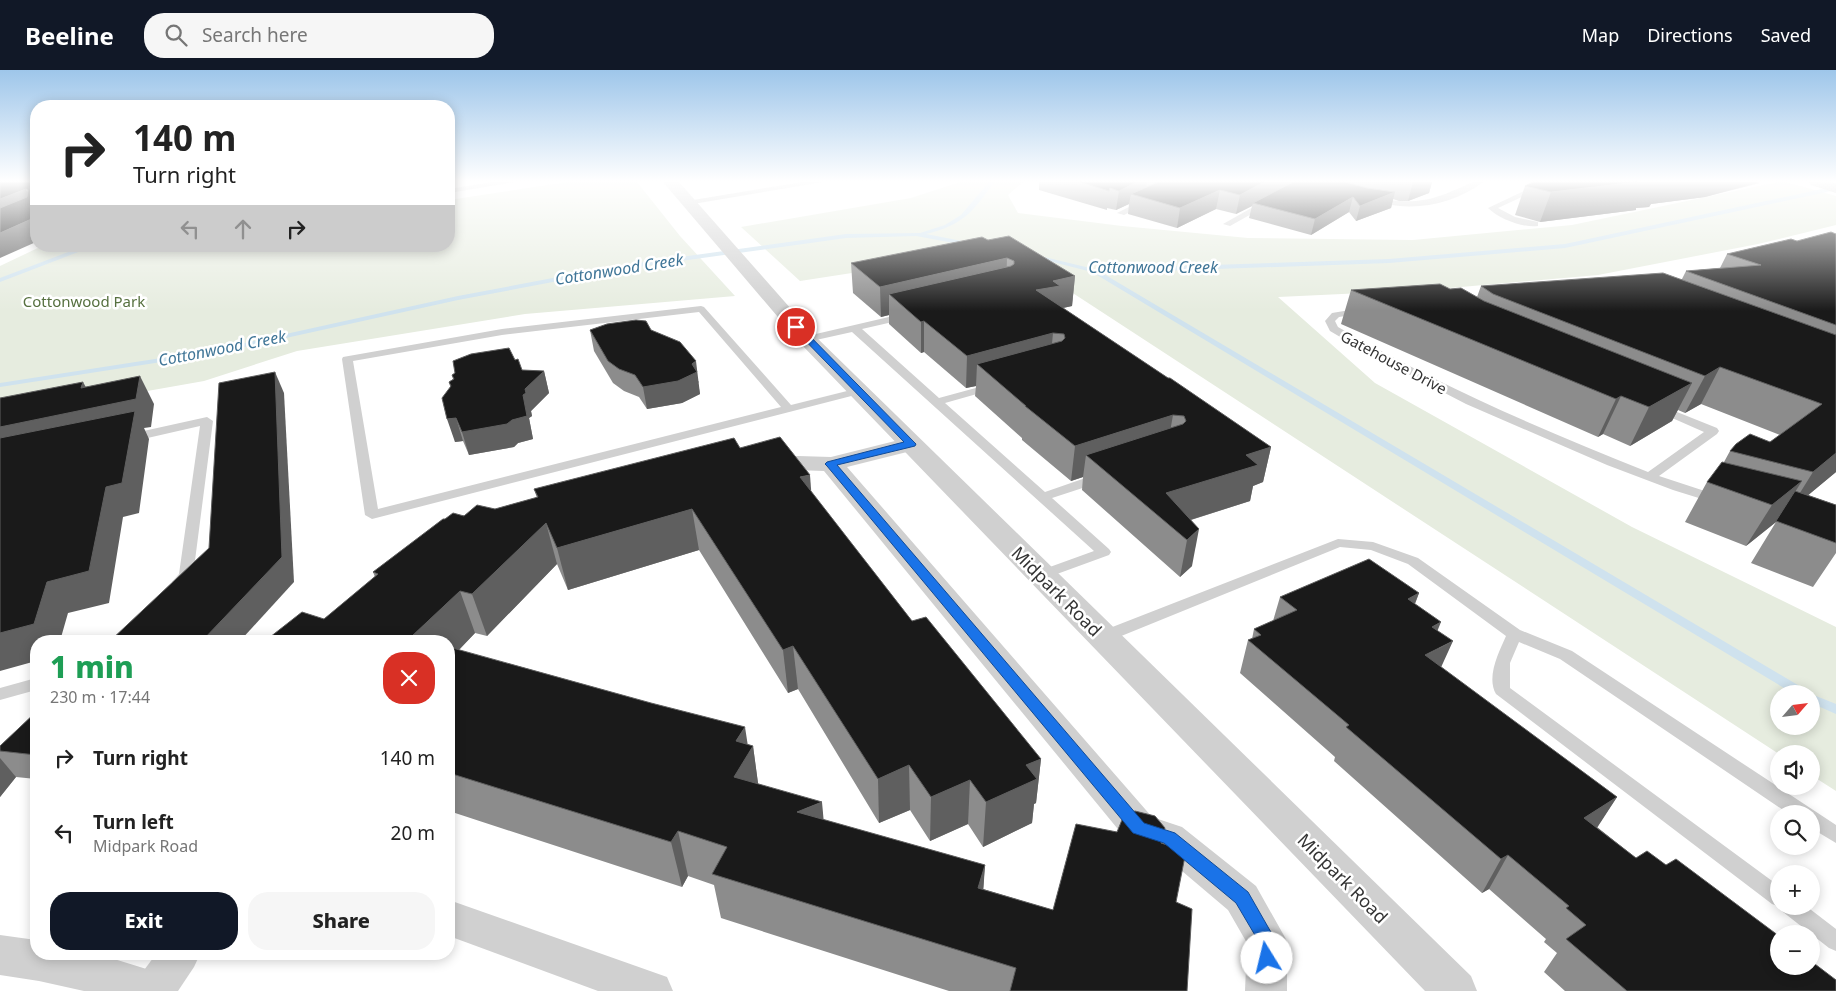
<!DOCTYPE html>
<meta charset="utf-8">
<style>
body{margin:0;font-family:"Noto Sans",sans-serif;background:#f6f6f6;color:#222;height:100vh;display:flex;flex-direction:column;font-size:19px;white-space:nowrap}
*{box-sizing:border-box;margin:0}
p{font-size:16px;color:#767676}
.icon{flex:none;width:28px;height:28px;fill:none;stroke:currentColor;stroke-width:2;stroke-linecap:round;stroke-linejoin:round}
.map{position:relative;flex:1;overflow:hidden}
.sheet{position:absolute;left:30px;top:565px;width:425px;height:325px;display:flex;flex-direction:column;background:#fff;border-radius:20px;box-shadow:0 2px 12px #0003}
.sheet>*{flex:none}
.guide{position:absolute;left:30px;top:30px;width:425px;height:152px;border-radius:20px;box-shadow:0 2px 12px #0003;background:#fff;color:#222;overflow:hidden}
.needle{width:32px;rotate:62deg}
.controls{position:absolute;left:1770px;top:615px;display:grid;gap:10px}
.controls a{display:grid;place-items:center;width:50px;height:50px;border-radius:50%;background:#fff;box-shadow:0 2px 12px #0003;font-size:25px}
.pin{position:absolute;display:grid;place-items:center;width:42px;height:42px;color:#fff;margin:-21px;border:2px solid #fff;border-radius:50%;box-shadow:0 1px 5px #0007}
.me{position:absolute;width:55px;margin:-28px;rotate:351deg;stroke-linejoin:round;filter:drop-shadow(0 0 4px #0008)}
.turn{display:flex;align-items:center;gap:18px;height:105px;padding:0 20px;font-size:22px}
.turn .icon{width:65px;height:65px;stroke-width:2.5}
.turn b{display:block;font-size:35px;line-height:42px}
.lanes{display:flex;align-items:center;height:48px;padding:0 20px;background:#0003;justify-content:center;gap:25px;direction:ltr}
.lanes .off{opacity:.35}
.round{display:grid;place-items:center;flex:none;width:52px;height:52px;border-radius:20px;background:#f6f6f6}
.summary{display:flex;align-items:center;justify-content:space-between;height:85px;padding:0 20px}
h1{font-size:30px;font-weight:800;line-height:38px;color:#1e9e55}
.primary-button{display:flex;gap:10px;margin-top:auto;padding:10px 20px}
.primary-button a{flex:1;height:58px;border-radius:20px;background:#111827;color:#fff;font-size:20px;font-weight:800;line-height:58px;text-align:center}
.primary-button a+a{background:#f6f6f6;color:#222}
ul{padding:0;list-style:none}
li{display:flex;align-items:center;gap:15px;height:75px;padding:0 20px}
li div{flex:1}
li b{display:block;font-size:19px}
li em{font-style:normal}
header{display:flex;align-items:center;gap:30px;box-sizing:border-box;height:70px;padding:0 25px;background:#111827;color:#fff}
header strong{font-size:24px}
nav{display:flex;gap:28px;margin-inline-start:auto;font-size:18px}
.search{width:350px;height:45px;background:#f6f6f6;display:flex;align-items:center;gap:12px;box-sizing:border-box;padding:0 18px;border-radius:20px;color:#767676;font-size:19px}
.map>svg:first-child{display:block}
.green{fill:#e6ecdf;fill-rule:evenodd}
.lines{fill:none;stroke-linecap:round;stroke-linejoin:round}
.stream{fill:#cfe2ee;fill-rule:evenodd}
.service{fill:#d0d0d0;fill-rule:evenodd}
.minor{fill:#d0d0d0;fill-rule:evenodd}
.tertiary{fill:#d0d0d0;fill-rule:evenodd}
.secondary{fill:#bdbdbd;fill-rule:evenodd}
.wall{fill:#8c8c8c}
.shaded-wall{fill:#5f5f5f}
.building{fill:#1a1a1a;stroke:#5f5f5f}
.route{fill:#1a73e8;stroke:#114b97}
.labels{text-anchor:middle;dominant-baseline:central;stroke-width:5;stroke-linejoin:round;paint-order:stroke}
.far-park-label{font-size:15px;fill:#56703f;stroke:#fff}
.far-street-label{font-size:15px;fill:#333;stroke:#fff}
.far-water-label{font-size:16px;font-style:italic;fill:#3f7597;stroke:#fff}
.street-label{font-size:18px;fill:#333;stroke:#fff}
</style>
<header>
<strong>Beeline</strong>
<div class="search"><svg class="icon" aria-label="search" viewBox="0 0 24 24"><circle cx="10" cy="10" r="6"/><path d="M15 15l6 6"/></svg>Search here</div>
<nav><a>Map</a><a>Directions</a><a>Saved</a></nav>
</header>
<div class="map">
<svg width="1836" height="921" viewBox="0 0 1836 921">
<rect width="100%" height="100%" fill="#fff"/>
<g class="green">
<polygon points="567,112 637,112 680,166 735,226 525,244 297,281 204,311 0,347 0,196 42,176 116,176 107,181 140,176 449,176 449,130"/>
<path d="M960,112H1023L1008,125L1018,143L1122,156L1248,168L1413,170L1572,155L1778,112H1786L1836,126V155L1758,174L1598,205L1427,220L1278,227L1375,313L1632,457L1836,557V721L1811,705V684H1779L1062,216L949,188L800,211L741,157L911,128ZM1779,624H1811V656H1779Z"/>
</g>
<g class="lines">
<g class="stream">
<path d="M989,112H994C973,142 963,155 926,164L972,173L973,174L970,176L916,166L846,168L616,200L458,230L213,284L0,317V313L213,280L458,226L616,196L846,164L920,163L945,155L961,145Z"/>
<polygon points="1836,116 1836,120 1565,178 1389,193 1102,203 1808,621 1810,624 1794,624 1092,202 1033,187 1036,185 1094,199 1389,189 1565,174"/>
<polygon points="84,176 94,176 0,212 0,208"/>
<polygon points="1810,624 1811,624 1836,634 1836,644 1811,633"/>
</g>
<g class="service">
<polygon points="492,112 514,112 449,123 449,119"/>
<polygon points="802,112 823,112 687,135 683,133 687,131"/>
<path d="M1472,112H1483C1456,133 1418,141 1386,134C1380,133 1375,133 1371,130L1375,128C1418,135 1433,131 1472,112Z"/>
<path d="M1543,112H1554L1498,138L1515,147L1538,152V156C1523,158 1499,149 1488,138Z"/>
<polygon points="1143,130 1150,132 1124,145 1117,143"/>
<polygon points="1264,131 1271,133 1230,156 1223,154"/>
<path d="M701,236L704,237L791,335L859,318L865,321L863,323L372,449L365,445L342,289L343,287L502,259ZM699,242L781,337L378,439L353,291L502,265Z"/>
<path d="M1362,238L1365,239V243L1339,247L1335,251L1338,257C1438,315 1542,360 1648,402L1704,362L1654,340L1652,338L1654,336H1662L1717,358L1719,361L1717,364L1659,406L1723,427L1725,430L1718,434L1673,420L1607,395L1466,334L1364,281L1330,261L1325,251L1332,243Z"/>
<polygon points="906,243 910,244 910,248 862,259 939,328 994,313 998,314 1000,316 998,318 945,333 1045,422 1094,405 1104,405 1105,408 1104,411 1052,428 1109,479 1111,482 1109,485 1046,508 1036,508 1034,505 1036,502 1094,481 852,262 807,272 802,269 803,267"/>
<path d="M207,347L213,351L193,506C188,513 183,518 174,515L172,512L179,504L200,356L130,372L124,368L130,364Z"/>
<path d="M1338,469L1373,472L1418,488L1520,560L1572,581L1836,755V773L1811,758V744H1789L1560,589L1519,572L1510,593V618L1779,816V836H1806L1836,859V881L1829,878L1783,842L1780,837L1772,834L1496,624C1486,607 1499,582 1506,566L1408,494L1371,480L1340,477L1109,571L1103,572L1097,571L1095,567L1097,563Z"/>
<polygon points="36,608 36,620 0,630 0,618"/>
</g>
<g class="minor">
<polygon points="911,367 919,369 923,374 919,379 847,397 1152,747 1182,757 1256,816 1287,871 1287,921 1245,921 1247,873 1228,840 1156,779 1126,769 824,401 765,399 757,397 753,392 757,387 765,385 831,387"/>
<polygon points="449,830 667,907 673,921 598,921 449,866"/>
<polygon points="156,884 200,884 194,897 178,921 133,921 139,907"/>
</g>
<g class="tertiary">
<polygon points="663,112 679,112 814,265 1471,906 1477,921 1425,921 800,273"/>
<polygon points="0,865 36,870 36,884 98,884 169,906 175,921 84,921 39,911 0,905"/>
</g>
<polygon class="secondary" points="1809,112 1836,113 1836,123 1811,115"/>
</g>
<g class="wall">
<polygon points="1039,112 1432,112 1429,123 1408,131 1399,131 1393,129 1391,138 1356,151 1349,142 1311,165 1249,148 1252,136 1236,144 1216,139 1177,158 1128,144 1129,134 1116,140 1107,138 1107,140 1039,120"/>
<polygon points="1760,113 1705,127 1651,134 1649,137 1636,138 1636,140 1540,152 1515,145 1525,116"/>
<polygon points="1836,164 1836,402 1808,425 1836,435 1836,483 1813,517 1751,493 1776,452 1746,476 1685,452 1707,412 1724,392 1730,381 1770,372 1780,365 1701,334 1685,343 1678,340 1672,351 1630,376 1603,364 1598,367 1341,254 1351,220 1450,219 1477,227 1481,216 1682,209 1686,201 1720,198 1727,184"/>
<polygon points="988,170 1075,206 1072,236 1063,238 1271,377 1263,412 1253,416 1250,431 1191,450 1192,496 1180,507 1082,420 1083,407 1071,411 1022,370 1022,368 975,326 976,316 966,318 924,282 921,283 889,254 889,245 881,247 853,223 851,193"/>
<polygon points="590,260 651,260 699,312 698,313 700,324 682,333 647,339 639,327 624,321 613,313 594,281"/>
<polygon points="515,290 522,300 544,301 549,323 531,341 532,346 529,348 533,369 518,373 514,377 469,385 463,371 455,372 450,316 449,312 453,309 452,305"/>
<polygon points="740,378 811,422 912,551 1041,689 1036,733 1034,734 1032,753 983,777 968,754 930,771 910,740 879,753 798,619 788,623 699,480 568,520 557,494 487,566 475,563 459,580 753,676 758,714 824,750 985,795 983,819 1053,840 1161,774 1176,832 1187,921 949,921 721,848 714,815 688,806 682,817 449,741 449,571 324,549 375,507 373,502 445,449 495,439 537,428 534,419"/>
<polygon points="1419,523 1415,534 1437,561 1441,598 1617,727 1597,757 1636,788 1666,795 1836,921 1565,921 1544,902 1557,883 1544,872 1546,869 1489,819 1482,823 1334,691 1335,687 1240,603 1248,570 1252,569 1254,559 1273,551 1280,527"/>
<polygon points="36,642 36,709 16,707 0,727 0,676"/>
</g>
<g class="shaded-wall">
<polygon points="1137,112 1147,112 1145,126 1131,124 1129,134 1116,140 1119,121"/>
<polygon points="1264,112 1295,112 1253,133 1252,136 1236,144 1240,125"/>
<polygon points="1413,112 1432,112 1429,123 1408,131"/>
<polygon points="1637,112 1760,112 1705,127 1651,134 1649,137 1636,138 1636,140 1540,152 1551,122"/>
<polygon points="26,119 35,137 0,152 0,129"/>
<polygon points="1220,120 1216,139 1177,158 1180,138"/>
<polygon points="1395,122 1391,138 1356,151 1360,136"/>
<polygon points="1353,127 1349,142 1311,165 1315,149"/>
<polygon points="36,147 36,172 0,188 0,163"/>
<polygon points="1007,188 1006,217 889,224 889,245 881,247 880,217"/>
<polygon points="1075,206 1072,236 1058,239 1036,220 1053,211"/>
<polygon points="924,251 924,282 921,283 921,252"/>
<polygon points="1053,263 1050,295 977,294 976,316 966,318 967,286"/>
<polygon points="696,291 700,324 682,333 647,339 643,317 692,294"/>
<polygon points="1720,297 1701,334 1685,343 1705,306"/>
<polygon points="544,301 549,323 531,341 532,346 529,348 533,369 518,373 514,377 469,385 462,362 523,325 525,319"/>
<polygon points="275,302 284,323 294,512 240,571 202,571"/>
<polygon points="140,306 154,334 151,357 144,358 149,369 139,443 123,447 109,533 68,543 60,571 36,571 36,591 0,601 0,357 81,318 83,312 97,337"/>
<polygon points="1692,313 1672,351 1630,376 1649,337"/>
<polygon points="1621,326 1603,364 1598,367 1616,329"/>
<polygon points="1173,345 1167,379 1086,385 1083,407 1071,411 1075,376"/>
<polygon points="456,348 463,371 455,372 447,349"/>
<polygon points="1271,377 1263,412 1253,416 1250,431 1171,456 1166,423 1246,385"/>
<polygon points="1836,383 1836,402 1788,442 1813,402"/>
<polygon points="810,405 813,445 800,407"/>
<polygon points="1802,411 1776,452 1746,476 1772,435"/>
<polygon points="692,439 699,480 568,520 557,478"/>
<polygon points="546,453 557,494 487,566 472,524"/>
<polygon points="1199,459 1192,496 1180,507 1187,470"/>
<polygon points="460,521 475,563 449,590 449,571 413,571 411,567"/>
<polygon points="1419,523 1406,556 1408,529"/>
<polygon points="1441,552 1428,584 1453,571 1438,604 1411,619 1432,557"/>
<polygon points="793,576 798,619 788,623 783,580"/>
<polygon points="745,657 749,683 753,676 759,720 734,707 736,671"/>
<polygon points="0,688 16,707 0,727"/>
<polygon points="1041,689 1036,733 1034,734 1032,753 983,777 986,732 1026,695"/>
<polygon points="909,695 910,740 879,753 878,709"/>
<polygon points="970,710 968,754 930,771 931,727"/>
<polygon points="1617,727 1595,761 1584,748"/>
<polygon points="822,732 826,776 797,742"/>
<polygon points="678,761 688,806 682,817 671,772"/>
<polygon points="1508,785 1489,819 1482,823 1501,789"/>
<polygon points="985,795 982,840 978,818"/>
</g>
<g class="building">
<polygon points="0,112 36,112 36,147 0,163 0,138 27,127 28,120 26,119 0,129"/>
<polygon points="1080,112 1137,112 1119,121 1110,118 1109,121"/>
<polygon points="1158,112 1264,112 1240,125 1220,120 1180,138 1131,124"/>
<polygon points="1293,112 1345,112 1367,118 1395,122 1360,136 1353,127 1315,149 1253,133"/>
<polygon points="1533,112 1637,112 1551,122 1525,116"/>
<polygon points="1831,162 1836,164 1836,255 1686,201 1761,195 1727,184 1791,169 1797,171"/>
<polygon points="1009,166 1075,206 1053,211 1060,216 1036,220 1168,308 1170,308 1271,377 1246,385 1258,395 1166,423 1199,459 1187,470 1086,385 1183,354 1186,351 1184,346 1173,345 1075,376 1025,336 1026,336 977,294 1062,271 1065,268 1064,264 1053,263 967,286 924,251 921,252 889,224 1011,196 1014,194 1014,191 1007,188 880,217 851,193 982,167 988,170"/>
<polygon points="1663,203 1836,265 1836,383 1813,402 1730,381 1736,374 1750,364 1770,372 1822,334 1720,297 1705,306 1493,224 1481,216"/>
<polygon points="1440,214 1450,219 1461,218 1484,231 1692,313 1649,337 1621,326 1616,329 1351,220"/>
<polygon points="636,250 646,251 651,260 680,272 696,291 692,294 697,302 678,311 643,317 635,305 619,299 608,291 590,260 607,254"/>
<polygon points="509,278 515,290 518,289 522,300 544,301 525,319 526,323 523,325 527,346 512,350 507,354 462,362 456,348 447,349 442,328 451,316 449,312 454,309 452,305 455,303 453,291 471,284"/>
<polygon points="275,302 282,487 202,571 110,571 209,478 219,313"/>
<polygon points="140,306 136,329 0,357 0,328 83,312 81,318"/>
<polygon points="135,341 122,413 106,417 89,501 47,512 34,554 0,563 0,368"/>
<polygon points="780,367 810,405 800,407 912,551 926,547 1041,689 1026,695 1037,709 986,732 970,710 931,727 909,695 878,709 793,576 783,580 692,439 557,478 546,453 472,524 460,521 411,567 428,571 265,571 302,542 324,549 378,504 373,502 443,449 445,449 453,443 464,446 477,435 495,439 538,427 534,419 734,368 740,378"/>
<polygon points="1722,392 1802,411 1772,435 1707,412"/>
<polygon points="1795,421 1836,435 1836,473 1776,451"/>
<polygon points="1369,489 1419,523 1408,529 1441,552 1432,557 1453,571 1425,585 1617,727 1584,748 1636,788 1647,781 1666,795 1676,789 1779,866 1779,896 1811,896 1811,891 1836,910 1836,921 1627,921 1566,869 1586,855 1566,838 1569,836 1508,785 1501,789 1346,657 1349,655 1248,570 1261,565 1254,559 1297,540 1280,527"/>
<polygon points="449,577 651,633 745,657 736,671 753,676 734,707 822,732 797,742 985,795 978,818 1053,840 1076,754 1117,762 1124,745 1135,741 1155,746 1165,758 1161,773 1186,781 1176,832 1192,839 1187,921 1010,921 1016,898 712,804 727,777 678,761 671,772 449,703"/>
<polygon points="36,642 36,685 0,681 0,676"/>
</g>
<linearGradient id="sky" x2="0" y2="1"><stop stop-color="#9ec6ea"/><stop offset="0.46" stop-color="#fff"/><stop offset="1" stop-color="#fff" stop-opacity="0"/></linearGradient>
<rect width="1836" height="241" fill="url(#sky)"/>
<polygon class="route" points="793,255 799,255 916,374 915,376 837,395 1144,753 1175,763 1248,822 1276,871 1276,888 1273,893 1267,896 1261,893 1258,888 1259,872 1236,833 1164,773 1133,763 827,396 825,394 827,392 904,372 793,258"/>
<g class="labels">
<g class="far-park-label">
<text x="84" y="231">Cottonwood Park</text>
</g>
<g class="far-street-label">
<text transform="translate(1394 292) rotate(28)">Gatehouse Drive</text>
</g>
<g class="far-water-label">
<text x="1153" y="197">Cottonwood Creek</text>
<text transform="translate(619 199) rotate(-9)">Cottonwood Creek</text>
<text transform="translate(222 278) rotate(-11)">Cottonwood Creek</text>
</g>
<g class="street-label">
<text transform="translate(1057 521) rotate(45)">Midpark Road</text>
<text transform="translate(1343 808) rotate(45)">Midpark Road</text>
</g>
</g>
</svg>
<div class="controls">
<a><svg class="needle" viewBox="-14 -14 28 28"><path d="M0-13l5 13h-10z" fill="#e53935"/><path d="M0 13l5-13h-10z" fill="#767676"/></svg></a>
<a><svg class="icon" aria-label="sound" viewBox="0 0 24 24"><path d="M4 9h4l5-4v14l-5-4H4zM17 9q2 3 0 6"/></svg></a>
<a><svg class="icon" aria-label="search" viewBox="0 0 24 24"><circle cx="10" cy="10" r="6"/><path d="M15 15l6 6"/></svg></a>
<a>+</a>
<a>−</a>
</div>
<div class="pin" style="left:796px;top:257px;background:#d93025"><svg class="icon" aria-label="arrive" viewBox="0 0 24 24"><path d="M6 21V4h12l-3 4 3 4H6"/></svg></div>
<svg class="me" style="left:1267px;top:888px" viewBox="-20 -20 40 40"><circle r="19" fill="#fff"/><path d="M0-13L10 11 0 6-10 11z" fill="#1a73e8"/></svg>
<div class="guide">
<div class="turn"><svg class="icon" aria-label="right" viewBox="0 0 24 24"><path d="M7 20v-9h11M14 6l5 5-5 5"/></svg><div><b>140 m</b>Turn right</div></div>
<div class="lanes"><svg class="icon off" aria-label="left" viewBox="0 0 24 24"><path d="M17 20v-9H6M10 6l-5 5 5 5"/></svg><svg class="icon off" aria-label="ahead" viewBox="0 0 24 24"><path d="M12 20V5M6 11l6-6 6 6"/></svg><svg class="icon" aria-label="right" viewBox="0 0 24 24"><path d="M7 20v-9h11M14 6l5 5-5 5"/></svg></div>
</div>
<section class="sheet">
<div class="summary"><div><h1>1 min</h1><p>230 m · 17:44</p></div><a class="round" style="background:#d93025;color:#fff"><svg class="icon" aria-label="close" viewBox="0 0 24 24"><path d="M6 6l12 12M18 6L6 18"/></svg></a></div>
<ul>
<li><svg class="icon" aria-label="right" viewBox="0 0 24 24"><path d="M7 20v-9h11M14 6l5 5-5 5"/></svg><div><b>Turn right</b></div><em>140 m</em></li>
<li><svg class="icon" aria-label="left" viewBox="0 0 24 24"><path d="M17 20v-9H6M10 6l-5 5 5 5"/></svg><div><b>Turn left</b><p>Midpark Road</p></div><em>20 m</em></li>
</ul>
<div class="primary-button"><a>Exit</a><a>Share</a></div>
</section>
</div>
